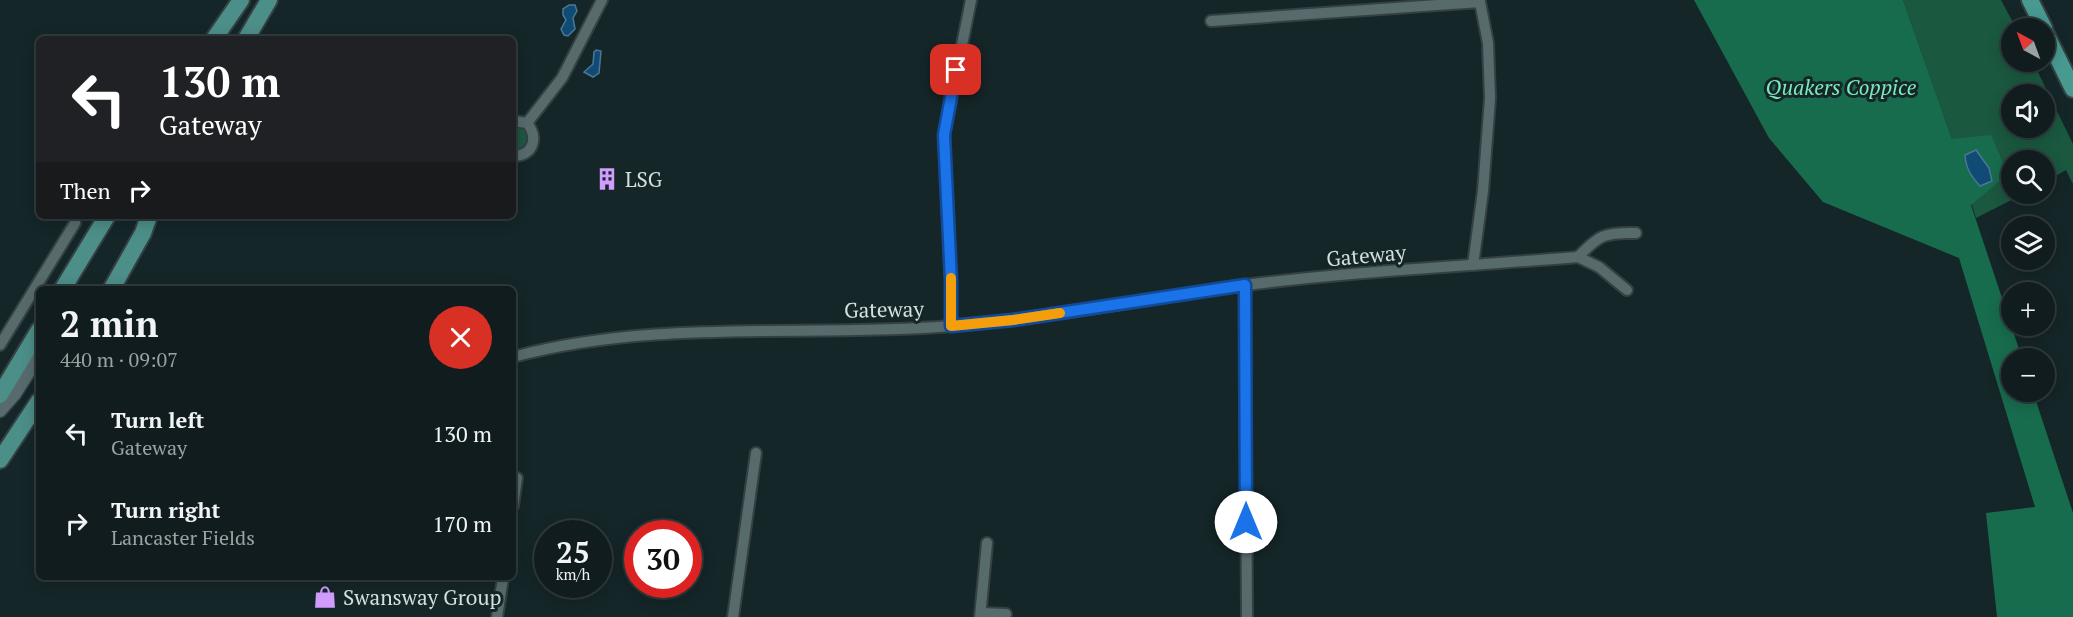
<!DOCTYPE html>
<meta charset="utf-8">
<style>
body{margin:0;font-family:"PT Serif",serif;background:#192527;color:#f1f3f6;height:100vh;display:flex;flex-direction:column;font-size:22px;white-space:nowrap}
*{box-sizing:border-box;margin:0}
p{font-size:20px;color:#9ca1a4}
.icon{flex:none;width:33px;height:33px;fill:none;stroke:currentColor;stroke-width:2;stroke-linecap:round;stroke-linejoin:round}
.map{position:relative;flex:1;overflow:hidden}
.drawer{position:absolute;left:36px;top:286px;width:480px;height:294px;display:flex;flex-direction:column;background:#101c1e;border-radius:9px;box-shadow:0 3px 15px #0003,0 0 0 2px #303a3c}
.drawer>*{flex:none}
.top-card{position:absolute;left:36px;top:36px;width:480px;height:183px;border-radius:9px;box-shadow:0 3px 15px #0003,0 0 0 2px #303a3c;background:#202124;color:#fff;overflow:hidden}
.needle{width:39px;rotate:319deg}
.controls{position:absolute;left:2001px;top:18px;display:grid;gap:12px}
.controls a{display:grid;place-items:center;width:54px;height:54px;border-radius:50%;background:#101c1e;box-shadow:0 3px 15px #0003,0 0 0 2px #303a3c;font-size:30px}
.speed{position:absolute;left:534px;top:520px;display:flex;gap:12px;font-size:30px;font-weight:700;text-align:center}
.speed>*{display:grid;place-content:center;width:78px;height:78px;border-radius:50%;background:#101c1e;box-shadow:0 3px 15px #0003,0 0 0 2px #303a3c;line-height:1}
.speed small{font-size:15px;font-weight:400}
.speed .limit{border:9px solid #d22;background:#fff;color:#111}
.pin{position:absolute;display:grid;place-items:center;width:51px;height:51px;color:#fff;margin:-26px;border-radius:12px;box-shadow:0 3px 9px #0006}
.me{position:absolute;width:66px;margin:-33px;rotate:0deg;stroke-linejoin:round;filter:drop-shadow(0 0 4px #0008)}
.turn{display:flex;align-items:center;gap:21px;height:126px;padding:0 24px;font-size:27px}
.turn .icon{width:78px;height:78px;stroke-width:2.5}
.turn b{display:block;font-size:42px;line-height:51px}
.then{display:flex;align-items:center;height:57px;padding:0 24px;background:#0003;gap:12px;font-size:22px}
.round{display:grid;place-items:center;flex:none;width:63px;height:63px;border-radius:32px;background:#192527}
.summary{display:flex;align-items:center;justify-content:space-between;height:102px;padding:0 24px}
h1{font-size:36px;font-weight:600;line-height:45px}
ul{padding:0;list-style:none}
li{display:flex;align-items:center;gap:18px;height:90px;padding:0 24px}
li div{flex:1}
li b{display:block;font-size:22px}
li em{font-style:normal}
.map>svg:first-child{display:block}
.green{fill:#1b5840;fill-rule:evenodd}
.forest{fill:#186c4e}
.water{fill:#104b76;stroke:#4b7796;stroke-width:1.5}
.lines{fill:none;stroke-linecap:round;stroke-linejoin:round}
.minor-casing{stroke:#344143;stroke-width:14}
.tertiary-casing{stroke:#344143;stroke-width:15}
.primary-casing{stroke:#344143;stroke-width:20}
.trunk-casing{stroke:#344143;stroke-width:20}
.minor{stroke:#576b6d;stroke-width:10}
.tertiary{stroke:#576b6d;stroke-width:12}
.primary{stroke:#4c8e88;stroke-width:16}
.trunk{stroke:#489a91;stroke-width:16}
.route-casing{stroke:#114b97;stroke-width:15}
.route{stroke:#1a73e8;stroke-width:10}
.slow{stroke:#f59e0b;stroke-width:10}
.labels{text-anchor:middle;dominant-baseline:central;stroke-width:6;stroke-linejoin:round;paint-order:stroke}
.park-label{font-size:21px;font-style:italic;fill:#7be9ba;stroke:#152628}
.poi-label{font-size:21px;fill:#d4dfe0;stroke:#152628;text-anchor:start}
.street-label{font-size:21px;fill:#d4dfe0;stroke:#152628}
</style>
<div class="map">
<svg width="2073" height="617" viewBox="0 0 2073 617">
<rect width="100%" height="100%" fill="#152628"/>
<g class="green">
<path d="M1903,0H2001L2016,28H2012V62H2033L2073,144V184L2066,170L2045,182L2044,160H2012V194H2023L1976,218L1952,139ZM2012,94H2044V128H2012Z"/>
<polygon points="513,121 527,123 532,146 513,156"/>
</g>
<polygon class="forest" points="1694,0 1903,0 1952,139 1991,135 2008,174 1971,205 2022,358 2012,358 2012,392 2033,392 2073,513 2073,617 1997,617 1986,513 2035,507 1959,258 1823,202 1769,138"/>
<g class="water">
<polygon points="569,5 575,5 577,11 573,18 575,29 568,36 564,35 561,29 566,20 563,15 563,9"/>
<polygon points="596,50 601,51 599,73 593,77 584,72 593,64 594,52"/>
<path d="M1976,150L1989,168L1992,181L1980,186C1971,176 1966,169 1965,155Z"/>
</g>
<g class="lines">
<g class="minor-casing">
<g id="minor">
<polyline points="1211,21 1480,2 1488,43 1490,98 1483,191 1473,265"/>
<path d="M513,121L527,123C539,138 533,156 513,156"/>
<polyline points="527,123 562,78 602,0"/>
<path d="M1578,257C1599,235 1605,232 1636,233"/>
<polyline points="1245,285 1247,617"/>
<polyline points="951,326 951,280 944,135 971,0"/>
<polyline points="0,345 75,223"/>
<path d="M513,357C658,318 805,338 952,326C1051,318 1148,298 1246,285C1356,271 1468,266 1578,257L1599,267L1627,290"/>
<polyline points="513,506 517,478"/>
<polyline points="981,613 1006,614"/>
<polyline points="497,617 503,578"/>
<polyline points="733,617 756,453"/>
<polyline points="980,617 987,543"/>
</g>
</g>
<g class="tertiary-casing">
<polyline id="tertiary" points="0,411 15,394 39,356"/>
</g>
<g class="primary-casing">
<g id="primary">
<polyline points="214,39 241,0"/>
<polyline points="246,39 269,0"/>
<polyline points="62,290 107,216"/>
<polyline points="111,290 143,233 149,216"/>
<polyline points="0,395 39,330"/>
<polyline points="0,460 39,401"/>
</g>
</g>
<g class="trunk-casing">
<g id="trunk">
<polyline points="2030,0 2044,28"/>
<polyline points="2044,30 2073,89"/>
</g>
</g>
<use href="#minor" class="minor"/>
<use href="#tertiary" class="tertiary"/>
<use href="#primary" class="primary"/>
<use href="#trunk" class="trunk"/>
</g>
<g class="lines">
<g class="route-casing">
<polyline id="route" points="956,70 944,135 951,280 951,326 1013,320 1245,285 1246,522"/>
</g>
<use href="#route" class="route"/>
<polyline class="slow" points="951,278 951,326 1013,320 1060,313"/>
</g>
<defs>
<g id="building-bare" transform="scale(1.8)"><path d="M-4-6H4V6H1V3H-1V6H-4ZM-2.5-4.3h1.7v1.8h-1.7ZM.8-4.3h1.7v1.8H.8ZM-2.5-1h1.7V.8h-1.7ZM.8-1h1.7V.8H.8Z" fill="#d09dfe" stroke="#152628" stroke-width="2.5" paint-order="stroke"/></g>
<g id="shop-bare" transform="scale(1.8)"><path d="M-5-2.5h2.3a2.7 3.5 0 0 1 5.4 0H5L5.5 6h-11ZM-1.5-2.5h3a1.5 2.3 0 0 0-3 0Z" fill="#d09dfe" stroke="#152628" stroke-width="2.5" paint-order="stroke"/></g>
</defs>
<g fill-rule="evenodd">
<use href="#building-bare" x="607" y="179"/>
<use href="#shop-bare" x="325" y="597"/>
</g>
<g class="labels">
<g class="park-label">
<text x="1841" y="87">Quakers Coppice</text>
</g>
<g class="poi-label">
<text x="625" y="179">LSG</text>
<text x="343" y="597">Swansway Group</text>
</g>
<g class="street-label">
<text transform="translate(1366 255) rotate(-5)">Gateway</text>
<text transform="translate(884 309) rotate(-1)">Gateway</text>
</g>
</g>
</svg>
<div class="controls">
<a><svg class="needle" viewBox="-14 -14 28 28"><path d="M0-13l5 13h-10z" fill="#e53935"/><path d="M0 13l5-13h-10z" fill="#9ca1a4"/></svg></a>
<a><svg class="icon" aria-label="sound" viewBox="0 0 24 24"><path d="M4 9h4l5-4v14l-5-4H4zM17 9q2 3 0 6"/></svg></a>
<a><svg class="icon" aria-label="search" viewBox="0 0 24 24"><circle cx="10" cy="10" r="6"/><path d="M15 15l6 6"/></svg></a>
<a><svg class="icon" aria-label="layers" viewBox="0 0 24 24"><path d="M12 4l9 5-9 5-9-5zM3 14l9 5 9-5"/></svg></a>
<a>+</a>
<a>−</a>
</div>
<div class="speed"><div>25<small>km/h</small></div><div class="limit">30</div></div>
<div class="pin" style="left:956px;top:70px;background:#d93025"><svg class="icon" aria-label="arrive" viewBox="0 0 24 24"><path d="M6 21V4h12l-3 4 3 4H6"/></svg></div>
<svg class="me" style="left:1246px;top:522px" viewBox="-20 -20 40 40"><circle r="19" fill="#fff"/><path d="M0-13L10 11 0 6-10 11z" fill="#1a73e8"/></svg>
<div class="top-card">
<div class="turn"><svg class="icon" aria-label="left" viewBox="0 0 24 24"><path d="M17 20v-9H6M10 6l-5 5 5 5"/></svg><div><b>130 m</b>Gateway</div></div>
<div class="then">Then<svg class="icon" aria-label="right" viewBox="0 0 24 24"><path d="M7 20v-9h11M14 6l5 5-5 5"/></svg></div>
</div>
<section class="drawer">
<div class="summary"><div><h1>2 min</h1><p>440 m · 09:07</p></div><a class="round" style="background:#d93025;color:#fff"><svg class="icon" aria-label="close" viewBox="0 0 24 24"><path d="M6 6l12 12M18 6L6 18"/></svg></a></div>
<ul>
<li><svg class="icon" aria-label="left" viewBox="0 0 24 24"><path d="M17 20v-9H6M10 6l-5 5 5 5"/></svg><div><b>Turn left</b><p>Gateway</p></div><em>130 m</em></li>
<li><svg class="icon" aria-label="right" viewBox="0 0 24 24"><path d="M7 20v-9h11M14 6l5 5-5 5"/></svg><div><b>Turn right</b><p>Lancaster Fields</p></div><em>170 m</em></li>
</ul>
</section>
</div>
